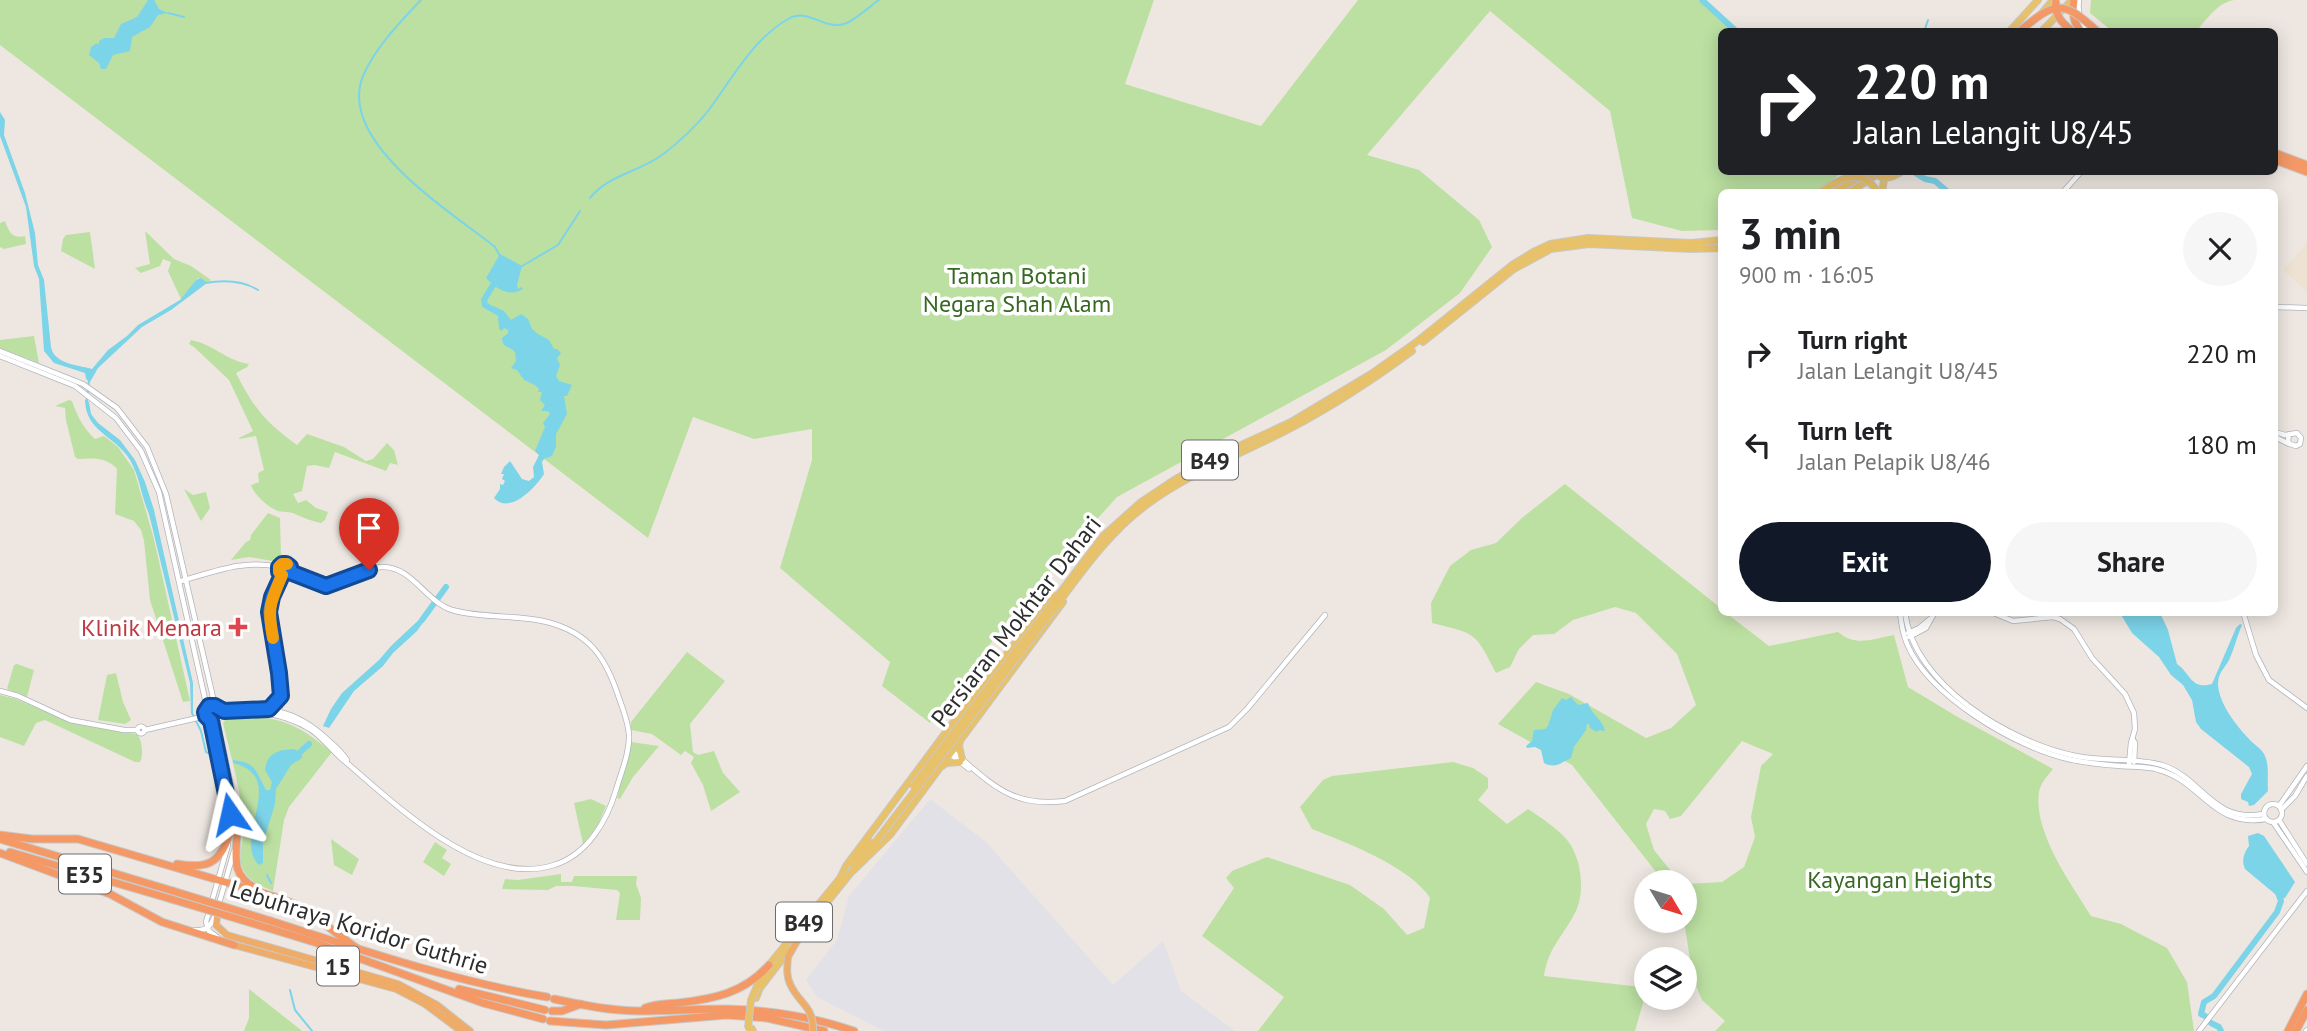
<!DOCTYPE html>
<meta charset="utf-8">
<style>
body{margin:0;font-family:"PT Sans",sans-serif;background:#f6f6f6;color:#202124;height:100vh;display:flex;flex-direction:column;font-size:26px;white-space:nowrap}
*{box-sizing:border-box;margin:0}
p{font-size:23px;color:#757577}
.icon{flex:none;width:38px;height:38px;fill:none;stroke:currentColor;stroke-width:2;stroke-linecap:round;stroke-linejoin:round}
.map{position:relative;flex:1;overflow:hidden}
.drawer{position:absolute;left:1718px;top:189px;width:560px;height:427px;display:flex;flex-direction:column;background:#fff;border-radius:10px;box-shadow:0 4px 18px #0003}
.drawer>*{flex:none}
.top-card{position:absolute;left:1718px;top:28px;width:560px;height:147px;border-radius:10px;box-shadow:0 4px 18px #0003;background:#202124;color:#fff;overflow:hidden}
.needle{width:46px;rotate:128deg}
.controls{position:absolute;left:1634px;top:870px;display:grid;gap:14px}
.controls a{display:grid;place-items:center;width:63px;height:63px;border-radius:50%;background:#fff;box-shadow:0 4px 18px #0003;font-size:35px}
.pin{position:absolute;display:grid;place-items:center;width:60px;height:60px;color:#fff;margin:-72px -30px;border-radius:50% 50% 50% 0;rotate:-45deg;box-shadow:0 0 7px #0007}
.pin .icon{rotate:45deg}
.me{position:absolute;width:77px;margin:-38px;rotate:349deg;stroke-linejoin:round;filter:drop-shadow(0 0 5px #0008)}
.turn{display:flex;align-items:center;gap:24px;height:147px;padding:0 21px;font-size:32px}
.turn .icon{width:91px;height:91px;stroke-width:2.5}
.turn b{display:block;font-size:49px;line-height:60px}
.round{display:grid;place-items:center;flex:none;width:74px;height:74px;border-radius:37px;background:#f6f6f6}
.overview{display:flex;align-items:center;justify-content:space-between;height:119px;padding:0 21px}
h1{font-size:42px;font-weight:700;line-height:52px}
.action{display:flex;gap:14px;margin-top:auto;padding:14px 21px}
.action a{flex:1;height:80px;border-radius:42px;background:#111827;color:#fff;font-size:28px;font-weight:700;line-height:80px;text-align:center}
.action a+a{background:#f6f6f6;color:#202124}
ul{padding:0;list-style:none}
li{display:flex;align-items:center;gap:21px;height:91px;padding:0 21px}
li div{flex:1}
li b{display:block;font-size:26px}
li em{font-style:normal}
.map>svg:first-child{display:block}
.industrial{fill:#e2e1e7}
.education{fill:#eee2d2}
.green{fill:#bce0a2}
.water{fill:#7cd4e8}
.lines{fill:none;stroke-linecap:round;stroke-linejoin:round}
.stream{stroke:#7cd4e8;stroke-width:2}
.river{stroke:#7cd4e8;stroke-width:6}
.tertiary-casing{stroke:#b1b4bc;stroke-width:6}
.secondary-casing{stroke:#b1b4bc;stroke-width:6}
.primary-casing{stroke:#c8c8c8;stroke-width:8}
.trunk-casing{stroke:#c8c8c8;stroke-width:8}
.motorway-casing{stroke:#c8c8c8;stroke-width:9}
.tertiary{stroke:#fff;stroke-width:4.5}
.secondary{stroke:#fff;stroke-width:4.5}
.primary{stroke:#e8c16b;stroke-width:6}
.trunk{stroke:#eeac68;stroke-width:6}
.motorway{stroke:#f49866;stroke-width:7}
.primary-bridge-casing{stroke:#c8c8c8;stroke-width:8;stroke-linecap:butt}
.trunk-bridge-casing{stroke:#c8c8c8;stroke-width:8;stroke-linecap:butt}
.motorway-bridge-casing{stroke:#c8c8c8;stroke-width:9;stroke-linecap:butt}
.primary-bridge{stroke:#e8c16b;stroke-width:6}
.trunk-bridge{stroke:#eeac68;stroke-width:6}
.motorway-bridge{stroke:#f49866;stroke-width:7}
.route-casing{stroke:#114b97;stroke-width:18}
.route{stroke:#1a73e8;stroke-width:12}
.slow{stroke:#f59e0b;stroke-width:12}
.health-dot{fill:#e0444e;stroke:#fff;stroke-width:2.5}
.labels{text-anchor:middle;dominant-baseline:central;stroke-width:7;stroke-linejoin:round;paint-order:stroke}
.shield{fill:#fff;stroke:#6c6c6c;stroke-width:2}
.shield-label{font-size:23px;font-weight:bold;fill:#2d2d2d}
.park-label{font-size:24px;fill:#356820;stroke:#fff}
.street-label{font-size:24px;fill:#2d2d2d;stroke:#fff}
.health-label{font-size:24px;fill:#be3a42;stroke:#fff;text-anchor:end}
</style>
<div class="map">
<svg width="2307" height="1031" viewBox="0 0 2307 1031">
<rect width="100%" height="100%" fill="#eee7e1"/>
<polygon class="industrial" points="930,799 986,842 1113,985 1163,941 1181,991 1235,1031 884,1031 817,997 806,980 837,940 849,896"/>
<polygon class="education" points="2307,243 2307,292 2283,270"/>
<g class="green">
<polygon points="0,0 1154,0 1125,84 1261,126 1358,0 1698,0 1739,31 1722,32 1722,172 1843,172 1816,192 1722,192 1722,230 1682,231 1632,218 1610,111 1490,11 1367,155 1419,170 1479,220 1492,247 1460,293 1386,350 1117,497 1023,601 930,723 882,686 890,662 780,568 812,460 812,429 754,439 693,417 648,538 544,459 552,455 556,447 556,433 539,455 0,45"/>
<path d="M2091,0H2234C2217,3 2206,20 2196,32L2112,31L2090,13Z"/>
<path d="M5,221C9,232 12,239 25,236L26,244L4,249L0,247V223Z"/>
<polygon points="145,231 174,259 191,266 211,280 207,283 198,278 181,299 168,271 171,262 163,259 160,266 141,273 135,268 150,264"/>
<polygon points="90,232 95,269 61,251 63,239 66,235"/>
<polygon points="34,336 39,363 0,348 0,340"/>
<path d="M191,340C213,344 227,361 249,364L247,367L236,373C253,407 266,423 297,445L307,434L344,447L366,461L373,459L387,443L394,450L398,465L390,463L386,471L335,452L329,468L315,465L307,466L302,491L293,494L298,503L306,500L316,508L328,512L325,520L321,523C311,521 304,518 295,514C289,511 284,513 278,511C268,507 254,495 251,485L259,482L258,473L264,470L256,436L239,439V438L253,431L229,380L194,347L189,344Z"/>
<path d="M69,400L72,401C77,416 84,429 95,439L104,436L118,447L134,470L154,539L190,701L183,702L150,600L144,541L141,530L134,521L115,514L117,469C107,457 92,458 78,459L75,457L66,420L65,408L55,406Z"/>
<path d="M1565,484L1722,609V612L1726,613L1769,646L1838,632C1856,647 1872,639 1894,635L1908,687L1956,716L2053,769C2048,775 2040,784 2039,792C2033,832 2071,884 2091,916L2121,924L2167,948L2187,982L2194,1031H1715L1725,1021L1702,1000L1693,978L1684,921L1685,920V884L1722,882L1744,867L1755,837L1751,817L1761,766L1773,754L1742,741L1681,816L1670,819L1665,811L1654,809L1646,824L1654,850L1678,880L1677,882H1664L1572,765L1498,724L1536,682L1569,694L1646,738L1671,728L1696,705L1677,654L1636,613L1615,607L1573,620L1554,634L1533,635L1519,649L1510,667L1496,673C1475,632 1477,634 1432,623L1431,603L1450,566L1471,550L1496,543L1523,517Z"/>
<polygon points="184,489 193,495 206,492 210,508 201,521"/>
<polygon points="268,513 280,518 281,559 278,562 249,557 231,560 246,542 250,540 251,535"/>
<polygon points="687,652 725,681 690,724 693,752 698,755 714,751 723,773 740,792 711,811 703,785 691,763 694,757 685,751 681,755 652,734 631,730 631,722"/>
<polygon points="17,664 34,670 27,697 7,689 14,665"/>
<polygon points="116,673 123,702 131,720 125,724 98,720 107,675"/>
<path d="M0,695L16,699L75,724L137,734C142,740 144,755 140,762H135L45,720L36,723L24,746L0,737Z"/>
<path d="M249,716C289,719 301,728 332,752L289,807L284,820L273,891C262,886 249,882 243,869C237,858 243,843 243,831C243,795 231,758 223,723L226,719Z"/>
<polygon points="631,742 659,746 633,777 620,799 617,798"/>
<path d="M1453,762L1473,768L1488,778V788L1478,800L1507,824L1528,809C1541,818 1561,830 1570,844C1582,862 1585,894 1575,913C1563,936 1548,948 1544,976L1641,987L1643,1003L1635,1031H1258L1284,997L1202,936L1234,888L1226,878L1232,871L1267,857L1350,885L1384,909L1407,935L1424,928L1430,898C1411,867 1345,842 1312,829L1300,807L1323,780L1332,776Z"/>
<polygon points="591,799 606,806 598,825 583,844 574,803"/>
<polygon points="331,839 359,859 352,875 334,865"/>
<polygon points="435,842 447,850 442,858 451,864 444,876 423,862"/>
<polygon points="561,874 561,882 572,882 574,876 637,876 636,884 641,898 640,920 616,920 620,893 617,890 573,886 556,886 548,890 502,889 505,879 518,880"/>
<polygon points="249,989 301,1030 302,1031 244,1031 249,1018"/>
</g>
<g class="water">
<polygon points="148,0 154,0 159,9 168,13 158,15 150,27 132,37 130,51 113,55 106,69 101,69 99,63 89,55 91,47 97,43 99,45 99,41 104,38 114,38 121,24 137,17"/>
<path d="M0,112L5,120L4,135L25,193L35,233L38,265L44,280L51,347C54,364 78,365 92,369L108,350L127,336L138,325L180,300L196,280L201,278L207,283L171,310L142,327L98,368L90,382L86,379L85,373L54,363L44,351L39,279L34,266L26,207L0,136Z"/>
<path d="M500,254L522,266L517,285L518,289L521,287L523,289C509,298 495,288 486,278Z"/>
<path d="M493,306L504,311L511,320L521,314L528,319L532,329L538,334L549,340L554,349H557L561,353L557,358L560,365L556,376L559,381L572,385L567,396H564L567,414L556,434V447L552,456L544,459L542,462L544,474C535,488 510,515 494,498L500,489V484L503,485L505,481L502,479L504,474H501L504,467L510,461L522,479L529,481L534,477L533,467L539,455L535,451L545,427L543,423L550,414L548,411H541L545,405L540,400L542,392H538L539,389L535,385L524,380L517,370L511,368L516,361L515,352C510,346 502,348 502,338L508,333V330L504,328L502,331L499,329L498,316L490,308Z"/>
<path d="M85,399L89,402L91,414L98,423L120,440L135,460L145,482L154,510L193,683V714H191L190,683L149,514C141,496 140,477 130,460C115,435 85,432 85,399Z"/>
<path d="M2120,613H2160L2168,630L2177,664C2191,674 2191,690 2212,684L2236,628L2240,624L2242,625C2237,636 2234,650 2229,660C2224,669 2218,673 2218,684C2219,704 2236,725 2249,739C2254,745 2261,748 2264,754C2270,765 2267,779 2268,791L2254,805L2249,806L2248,802L2241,799V794L2252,774L2249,767L2201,729L2196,722L2192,700L2183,685L2171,675L2159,657L2132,633Z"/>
<polygon points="424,615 427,617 417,631 393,653 383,666 354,691 329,728 323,726 331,709 342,693 379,660 391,646"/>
<path d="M1571,697L1578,705L1588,703C1592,716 1602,718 1605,731L1599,730L1597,732L1590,728L1589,724H1587L1586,730L1574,747L1571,758C1560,763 1556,769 1544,763L1541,750L1535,747L1527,748L1526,746L1532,741L1534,730L1545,729L1548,726L1553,710L1562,698L1566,700Z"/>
<path d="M294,749L302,754V758L291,765L276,789L275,804L263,843V863L259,865C231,838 290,777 233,763V760C257,763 255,770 266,790H270L272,782L265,770C267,752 279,750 294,749Z"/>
<path d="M2258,833L2264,836L2295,882L2285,898L2281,899L2245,869C2241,860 2244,853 2249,846L2248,836Z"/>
</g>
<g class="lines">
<g class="stream">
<path d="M421,0C400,22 375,48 363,76C336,142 453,213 495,247L500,256"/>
<polyline points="168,13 184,17"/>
<polyline points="1924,32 1928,20"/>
<path d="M590,198C608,175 639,172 662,155C678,143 696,126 708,111C732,79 753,39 788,19C808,7 823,30 844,24C853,22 870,6 879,0"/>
<polyline points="522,266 558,245 580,211"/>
<path d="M205,283C223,280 242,280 258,290"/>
<polyline points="87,401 89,379"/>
<polyline points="192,713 201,731 206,752 216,757"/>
<polyline points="267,875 271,883"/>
<polyline points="290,990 295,1010 312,1031"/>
</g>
<g class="river">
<polyline points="1702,0 1736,31 1739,32"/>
<polyline points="1914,172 1925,179 1935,181 1948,192"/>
<polyline points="497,312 485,305 484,300 493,285 499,281"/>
<polyline points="422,620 446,587"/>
<polyline points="295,757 309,744"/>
<polyline points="2205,1016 2201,1014 2204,1002 2214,996 2277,912 2281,901 2277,890"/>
<polyline points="2211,1023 2219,1027 2221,1031"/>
</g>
<g class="tertiary-casing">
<g id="tertiary">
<path d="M2079,0C2077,13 2081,22 2089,32"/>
<polyline points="2063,192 2081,172"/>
<polyline points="2275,307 2307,308"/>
<polyline points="2275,432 2285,435 2297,433 2301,438 2300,444 2296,446 2290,444 2288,441 2289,434"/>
<polyline points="2275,437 2289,444"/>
<circle cx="284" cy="569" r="6"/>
<path d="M181,581C214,572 244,559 279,567"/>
<path d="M1900,612C1901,623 1903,634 1907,644C1929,696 2015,747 2068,759C2085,763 2104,765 2121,766C2133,767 2147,766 2159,770C2203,782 2212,828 2266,819"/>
<path d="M1905,612C1913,685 2011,743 2076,756C2104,762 2135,757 2162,765C2204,779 2211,823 2264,814"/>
<polyline points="1991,612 2013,621 2053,617 2060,619 2074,629 2092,658 2125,694 2134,713 2135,729 2131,743 2129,764"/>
<polyline points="2243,612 2256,655 2269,680 2307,708"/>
<polyline points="1908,633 1919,628 1930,619"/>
<polyline points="1909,637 1926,628 1935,612"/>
<polyline points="0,691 18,696 70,720 124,730 137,730"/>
<path d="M219,709L224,711C268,707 294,708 328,740C335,746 342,752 347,760"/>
<polyline points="268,709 278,700"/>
<path d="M277,712L279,711C287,676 265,638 270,606C271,595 278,586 282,575"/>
<path d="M219,718C242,703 289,716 310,729C322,737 331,749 341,758C393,802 480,889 554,865C587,855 607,821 616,790C621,773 630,752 629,734C628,722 623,709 619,698C606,658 590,633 547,622C516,614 483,619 452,610C426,602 411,565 381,567C362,569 344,582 326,586L290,572"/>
<circle cx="141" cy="730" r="3.5"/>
<polyline points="145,730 206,716"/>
<polyline points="2133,740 2135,743 2134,762"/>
<path d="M952,751C990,782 1010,808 1065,801L1229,727L1247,709L1325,615"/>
<polyline points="949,753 969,769"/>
<circle cx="2273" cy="813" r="9"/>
<polyline points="2279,806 2307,766"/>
<polyline points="2281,810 2295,796 2307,776"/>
<polyline points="2279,820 2307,864"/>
<polyline points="2273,822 2307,872"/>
<polyline points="2199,1031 2307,891"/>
<polyline points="2306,1031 2307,1030"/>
</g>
</g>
<g class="secondary-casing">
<g id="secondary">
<polyline points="0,351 83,384 117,408 147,447 166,494 215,706"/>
<polyline points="0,356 75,386 116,418 141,451 159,492 207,708"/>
<circle cx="213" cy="713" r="8"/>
<polyline points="217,720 233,795 236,836"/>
<polyline points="211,721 230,809 229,836"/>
<polyline points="218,907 234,851"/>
<path d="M194,930C206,931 211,927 215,915"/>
<polyline points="217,937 209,931 206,922 228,845"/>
</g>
</g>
<g class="primary-casing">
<g id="primary">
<polyline points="2040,15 2053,0"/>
<polyline points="2009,32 2038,0"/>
<polyline points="2041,32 2072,0"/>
<polyline points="1835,192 1867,172"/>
<polyline points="1850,192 1881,172"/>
<polyline points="1882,192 1884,180 1888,172"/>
<polyline points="1423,342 1514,269 1551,249 1589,244 1692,249 1722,248"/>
<polyline points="1053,602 1103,536 1141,502 1174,480 1211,459 1291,422 1371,374 1415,343 1512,265 1535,251 1550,244 1588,238 1691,243 1722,240"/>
<path d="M1057,605C1083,570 1110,532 1145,506C1190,472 1242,454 1291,428C1333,406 1374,379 1412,351"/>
<polyline points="960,741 959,746 962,759"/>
<polyline points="942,766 947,763 960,762"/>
<polyline points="852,863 870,842"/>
<polyline points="854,870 890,835 1063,602"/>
<polyline points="840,878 846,866 958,716 1053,595"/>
<polyline points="797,940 877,840"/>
<polyline points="757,986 769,965 841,877"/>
<polyline points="756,998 760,988 790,949"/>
<polyline points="752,1029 753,1031"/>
</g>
</g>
<g class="trunk-casing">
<g id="trunk">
<polyline points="218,909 216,925 227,935 398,984 437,1005 470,1031"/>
<polyline points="234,945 396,989 425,1004 461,1031"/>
<polyline points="788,957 800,936"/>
</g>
</g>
<g class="motorway-casing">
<g id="motorway">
<path d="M2074,0C2072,13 2073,21 2081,32"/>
<polyline points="2047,32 2064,32"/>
<polyline points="2275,153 2307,165"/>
<polyline points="2275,160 2307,172"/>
<path d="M237,834C236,858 231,874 255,888"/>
<path d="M0,835L32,839H78L266,894C278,898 292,901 303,909C322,921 339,936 358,949"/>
<polyline points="0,839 173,891"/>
<polyline points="10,852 171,899"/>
<polyline points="0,853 110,894 162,922 234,945"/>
<path d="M177,864C206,869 220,864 229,835"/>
<path d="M271,921C362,950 452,981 547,997"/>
<polyline points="268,928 317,943 483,1003 543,1019"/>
<polyline points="459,989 545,1010"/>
<path d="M554,999C582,1005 611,1011 640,1011C668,1011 697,1009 726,1009C769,1010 813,1017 854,1031"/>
<path d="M645,1008C655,1004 667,1004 678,1003C714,999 744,993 769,965"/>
<polyline points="552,1011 562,1011 581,1004"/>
<polyline points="550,1021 606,1025 727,1015 767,1018 824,1031"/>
<polyline points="2288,1031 2307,994"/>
<polyline points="2296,1031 2307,1010"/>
</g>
</g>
<use href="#tertiary" class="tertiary"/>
<use href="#secondary" class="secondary"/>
<use href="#primary" class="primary"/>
<use href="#trunk" class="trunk"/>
<use href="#motorway" class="motorway"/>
<g class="primary-bridge-casing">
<g id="primary-bridge">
<path d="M1875,172C1882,181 1892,178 1901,172"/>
<path d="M1821,192C1841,178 1861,166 1878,192"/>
<polyline points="913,786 1053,602"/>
<polyline points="877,840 1057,605"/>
<polyline points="748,1028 751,1000 757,986"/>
</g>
</g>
<g class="trunk-bridge-casing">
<path id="trunk-bridge" d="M788,957C787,967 786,977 791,986C800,1004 814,1007 813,1031"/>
</g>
<g class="motorway-bridge-casing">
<g id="motorway-bridge">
<path d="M2056,1C2054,15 2062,23 2073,32"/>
<path d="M2019,32C2056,0 2063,0 2098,32"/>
<polyline points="173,891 271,921"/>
<polyline points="171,899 268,928"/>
</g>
</g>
<use href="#primary-bridge" class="primary-bridge"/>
<use href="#trunk-bridge" class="trunk-bridge"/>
<use href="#motorway-bridge" class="motorway-bridge"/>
</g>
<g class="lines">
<g class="route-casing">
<polyline id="route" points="230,814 211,721 206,716 205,712 209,706 215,706 224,711 269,709 281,696 279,673 269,612 272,597 282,575 279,572 279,567 282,564 286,564 290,567 290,572 326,586 369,570"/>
</g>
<use href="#route" class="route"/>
<path class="slow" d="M273,638C267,607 270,604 282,575L279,572V567L282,564H287"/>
</g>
<path class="health-dot" d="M234.5 616.5h7v7h7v7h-7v7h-7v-7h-7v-7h7z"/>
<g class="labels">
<g class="shield">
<rect x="1182" y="440.5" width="56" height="39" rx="5"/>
<rect x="59" y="854.5" width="52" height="39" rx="5"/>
<rect x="776" y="902.5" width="56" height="39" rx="5"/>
<rect x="317" y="946.5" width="42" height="39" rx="5"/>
</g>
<g class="shield-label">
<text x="1210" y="460">B49</text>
<text x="85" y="874">E35</text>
<text x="804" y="922">B49</text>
<text x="338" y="966">15</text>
</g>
<g class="park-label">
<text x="1017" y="275">Taman Botani<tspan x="1017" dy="28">Negara Shah Alam</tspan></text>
<text x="1900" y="879">Kayangan Heights</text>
</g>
<g class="street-label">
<text transform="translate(1016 621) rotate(-52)">Persiaran Mokhtar Dahari</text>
<text transform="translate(359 927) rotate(17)">Lebuhraya Koridor Guthrie</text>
</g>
<g class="health-label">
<text x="222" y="627">Klinik Menara</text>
</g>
</g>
</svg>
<div class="controls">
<a><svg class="needle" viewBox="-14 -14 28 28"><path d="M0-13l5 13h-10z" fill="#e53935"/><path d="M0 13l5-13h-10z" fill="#757577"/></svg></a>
<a><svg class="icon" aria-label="layers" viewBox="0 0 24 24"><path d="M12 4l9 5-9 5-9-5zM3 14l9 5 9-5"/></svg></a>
</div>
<div class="pin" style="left:369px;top:570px;background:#d93025"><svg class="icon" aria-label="arrive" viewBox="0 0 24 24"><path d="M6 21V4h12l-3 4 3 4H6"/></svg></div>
<svg class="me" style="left:230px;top:814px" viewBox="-20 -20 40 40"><path d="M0-17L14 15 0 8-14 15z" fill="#1a73e8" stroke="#fff" stroke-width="4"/></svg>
<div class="top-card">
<div class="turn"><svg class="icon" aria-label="right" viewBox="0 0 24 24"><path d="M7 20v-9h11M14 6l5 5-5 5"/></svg><div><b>220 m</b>Jalan Lelangit U8/45</div></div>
</div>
<section class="drawer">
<div class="overview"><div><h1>3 min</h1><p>900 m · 16:05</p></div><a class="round"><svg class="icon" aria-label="close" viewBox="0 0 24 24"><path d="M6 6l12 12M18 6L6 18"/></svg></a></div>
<ul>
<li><svg class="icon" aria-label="right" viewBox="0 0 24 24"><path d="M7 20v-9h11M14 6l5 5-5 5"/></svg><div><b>Turn right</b><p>Jalan Lelangit U8/45</p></div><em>220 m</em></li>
<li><svg class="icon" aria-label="left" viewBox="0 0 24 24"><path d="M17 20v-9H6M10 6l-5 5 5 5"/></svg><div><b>Turn left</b><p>Jalan Pelapik U8/46</p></div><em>180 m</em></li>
</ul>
<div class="action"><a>Exit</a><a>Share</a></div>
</section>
</div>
